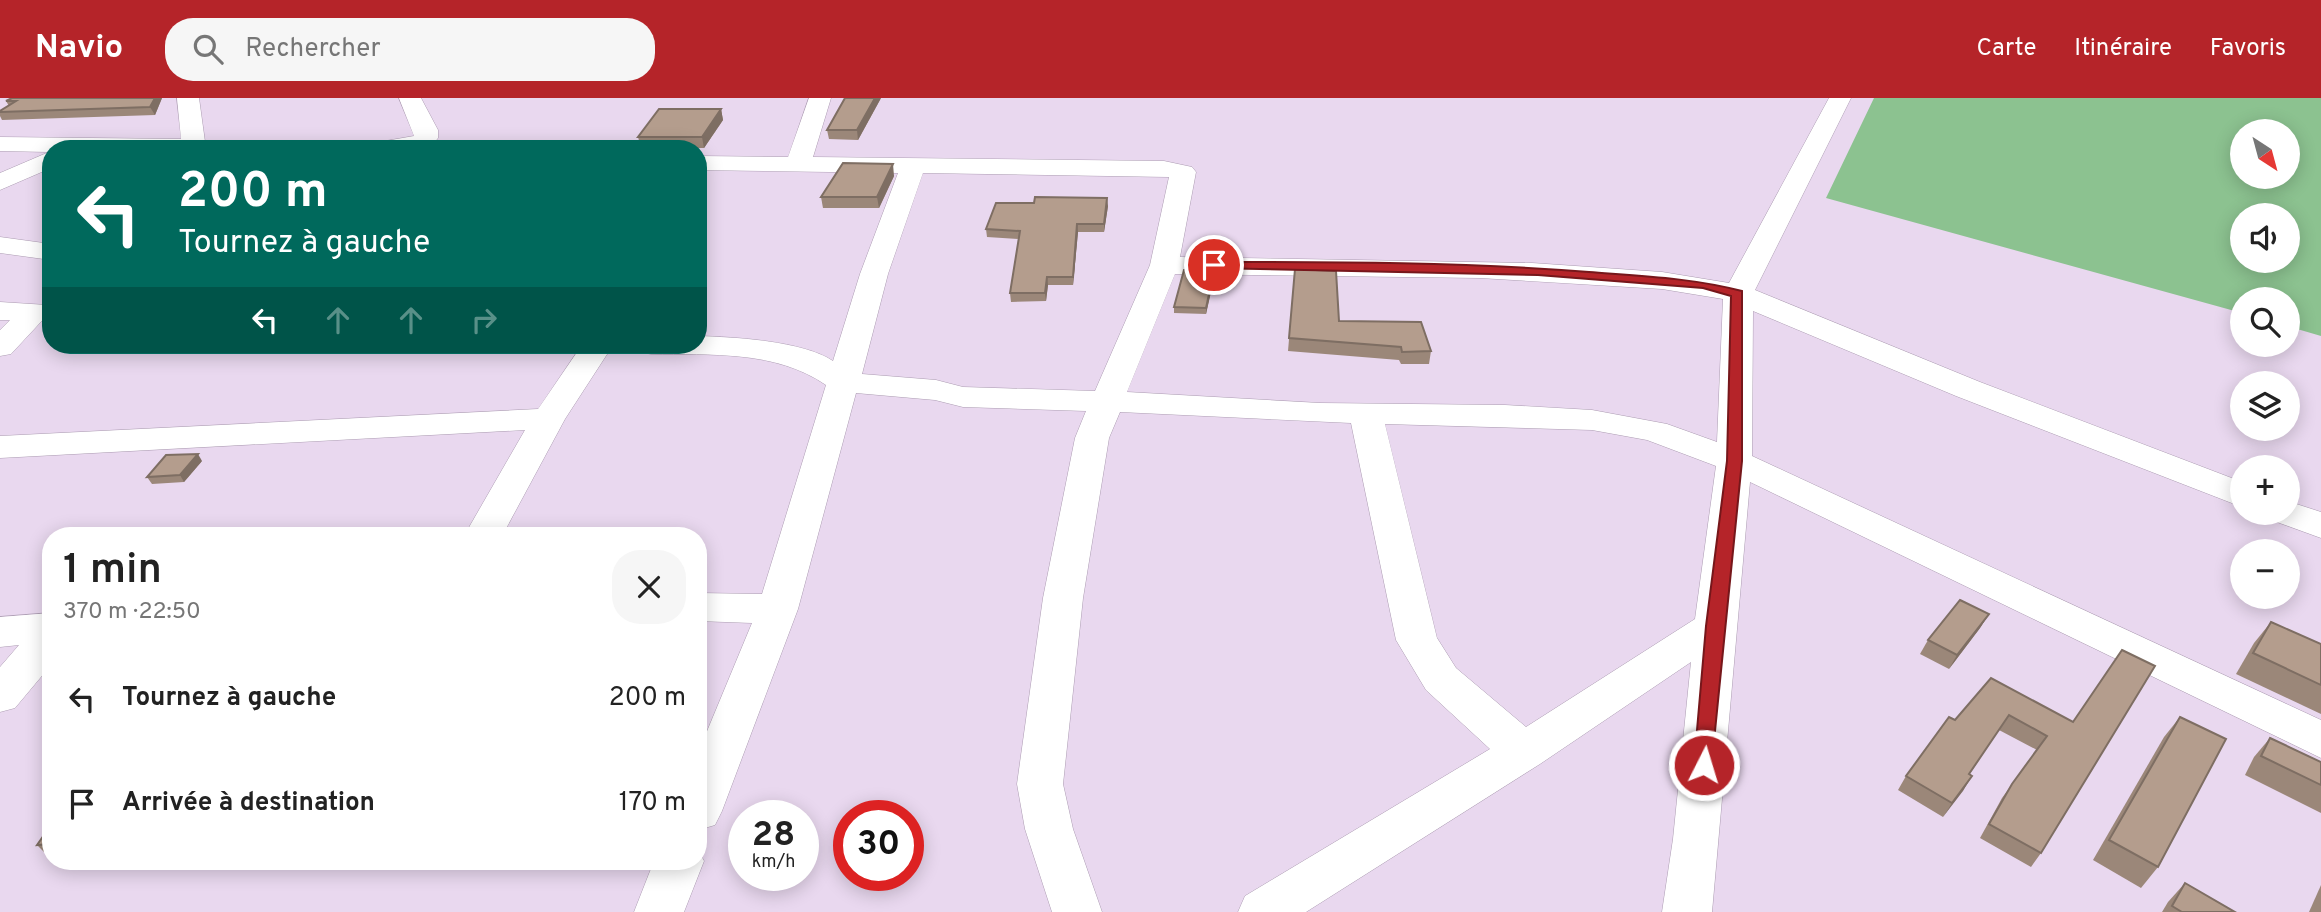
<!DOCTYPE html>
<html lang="fr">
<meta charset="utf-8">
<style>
body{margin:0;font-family:Overpass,sans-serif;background:#f6f6f6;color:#222;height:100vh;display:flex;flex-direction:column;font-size:26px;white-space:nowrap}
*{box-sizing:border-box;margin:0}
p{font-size:23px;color:#767676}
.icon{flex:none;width:38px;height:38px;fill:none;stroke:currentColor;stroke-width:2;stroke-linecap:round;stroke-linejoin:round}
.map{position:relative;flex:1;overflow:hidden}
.drawer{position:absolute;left:42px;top:429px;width:665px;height:343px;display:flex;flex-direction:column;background:#fff;border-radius:28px;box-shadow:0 4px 18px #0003}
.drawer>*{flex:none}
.hud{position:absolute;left:42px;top:42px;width:665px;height:214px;border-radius:28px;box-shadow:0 4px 18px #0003;background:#00695c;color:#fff;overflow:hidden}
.needle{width:46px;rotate:144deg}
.controls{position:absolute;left:2230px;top:21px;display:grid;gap:14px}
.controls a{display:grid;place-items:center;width:70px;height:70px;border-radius:50%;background:#fff;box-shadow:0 4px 18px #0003;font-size:35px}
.speed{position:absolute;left:728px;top:702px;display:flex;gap:14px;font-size:35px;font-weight:700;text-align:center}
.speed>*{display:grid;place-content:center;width:91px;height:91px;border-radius:50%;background:#fff;box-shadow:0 4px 18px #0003;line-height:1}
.speed small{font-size:18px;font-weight:400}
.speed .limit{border:10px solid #d22;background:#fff;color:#111}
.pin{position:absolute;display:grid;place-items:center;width:60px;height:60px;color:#fff;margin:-30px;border:4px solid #fff;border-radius:50%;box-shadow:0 2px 7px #0007}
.me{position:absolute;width:77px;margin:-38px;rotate:5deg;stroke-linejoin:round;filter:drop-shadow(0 0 5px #0008)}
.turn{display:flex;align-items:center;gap:24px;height:147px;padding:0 21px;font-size:32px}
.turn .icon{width:91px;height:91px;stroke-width:2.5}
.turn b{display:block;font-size:49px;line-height:60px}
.lanes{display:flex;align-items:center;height:66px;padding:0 21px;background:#0003;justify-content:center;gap:35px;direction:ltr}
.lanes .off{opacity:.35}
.round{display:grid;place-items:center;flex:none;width:74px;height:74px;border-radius:28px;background:#f6f6f6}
.head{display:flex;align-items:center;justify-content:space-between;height:119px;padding:0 21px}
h1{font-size:42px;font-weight:600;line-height:52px}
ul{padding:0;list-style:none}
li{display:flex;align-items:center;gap:21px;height:105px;padding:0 21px}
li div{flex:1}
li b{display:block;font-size:26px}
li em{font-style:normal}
header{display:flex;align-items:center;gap:42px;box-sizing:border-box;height:98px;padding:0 35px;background:#b52429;color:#fff}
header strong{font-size:33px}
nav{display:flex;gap:38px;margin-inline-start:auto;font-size:24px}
.search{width:490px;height:63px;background:#f6f6f6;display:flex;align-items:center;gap:18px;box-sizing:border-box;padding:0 24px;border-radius:28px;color:#767676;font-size:26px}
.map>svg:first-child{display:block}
.green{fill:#8cc290;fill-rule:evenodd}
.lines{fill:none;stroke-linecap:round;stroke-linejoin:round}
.minor-casing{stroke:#ac9cb2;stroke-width:1}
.minor{fill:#fff;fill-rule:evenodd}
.wall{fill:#9b8779}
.shaded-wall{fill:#7e6e63}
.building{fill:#b49d8d;stroke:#7e6e63;stroke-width:2}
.route{fill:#b52429;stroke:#76171b;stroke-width:2}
</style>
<header>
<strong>Navio</strong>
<div class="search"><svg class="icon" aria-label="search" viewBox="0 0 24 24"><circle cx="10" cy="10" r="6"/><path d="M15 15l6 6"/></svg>Rechercher</div>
<nav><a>Carte</a><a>Itinéraire</a><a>Favoris</a></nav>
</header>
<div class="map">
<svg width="2321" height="814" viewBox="0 0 2321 814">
<rect width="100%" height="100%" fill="#e9d8ef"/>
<path class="green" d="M1874,0H2321V238L2287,228V201H2242V215L1826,100ZM2242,33H2287V79H2242ZM2287,117V163H2242V117Z"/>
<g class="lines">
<g class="minor-casing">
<g id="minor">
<polygon points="177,0 199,0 206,51 51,51 51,70 0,92 0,75 49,54 0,53 0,39 181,41"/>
<polygon points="399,0 421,0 438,32 438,40 429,51 365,51 368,46 414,38"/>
<path d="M809,0H831L813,59L1164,63L1192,69L1196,74L1180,159L1532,165L1662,174L1729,185L1829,0H1851L1755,192L1980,284L2242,384V409L1956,298L1753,213L1752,358L2321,622V660L1750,384L1712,814H1662L1673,741L1691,564L1540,666L1306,814H1238L1245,798L1490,651L1426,592L1396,542L1351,325L1120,314L1109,340L1083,500L1063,686L1073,731L1102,814H1052L1025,731L1017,686L1043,500L1075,340L1086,313L963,309L935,302L856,295L798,511L722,713L715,727L698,732V655L752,525L698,523V495L762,496L826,287C775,252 711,257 651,256L640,254L635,247H698V238C734,239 803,243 833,263L860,176L898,75L698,72V58L788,59ZM923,75L1169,79L1150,167L1095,293L963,289L936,282L862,276L888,176ZM1175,176L1480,180L1662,191L1723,201L1717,344L1667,326L1592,312L1505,307L1320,305L1127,294ZM1385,326L1592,332L1647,342L1716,368L1695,521L1526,629L1456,570L1437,540Z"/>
<polygon points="0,139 51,146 51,162 0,155"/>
<polygon points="0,204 47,207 51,213 11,256 0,258 0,232 10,222 0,222"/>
<polygon points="582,247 613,247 565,321 502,438 464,438 525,332 0,360 0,338 538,311"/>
<polygon points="2287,403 2321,414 2321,440 2274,423 2269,415 2287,415"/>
<polygon points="51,515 51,567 15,610 0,614 0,569 19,547 0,549 0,519"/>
<polygon points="698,752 704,763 684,814 634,814 654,763 698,763"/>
</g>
</g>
<use href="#minor" class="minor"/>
</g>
<g class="wall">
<polygon points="162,0 155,17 2,22 0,18 0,13 9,8 6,3"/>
<polygon points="881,0 858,42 829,41 827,32"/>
<polygon points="721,11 723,22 704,50 641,50 638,39"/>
<polygon points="894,78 879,110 823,110 821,99"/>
<polygon points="1108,108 1104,134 1078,134 1073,187 1048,187 1046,203 1011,204 1010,195 1019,141 987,139 986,131"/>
<polygon points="1295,171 1339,223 1431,253 1429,266 1401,266 1399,262 1288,253"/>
<polygon points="1214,180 1206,216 1174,215 1174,209"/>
<polygon points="294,247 333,247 329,252 297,254"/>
<polygon points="202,363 184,384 152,386 147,379"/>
<polygon points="1989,516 1980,530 1949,571 1920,556 1928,542"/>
<polygon points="2271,524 2321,546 2321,616 2236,576 2254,545"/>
<polygon points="1991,580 2073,624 2041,755 2031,769 1980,740 2002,700 2037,652 1999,632 1969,677 1972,678 1943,719 1898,692 1906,678"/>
<polygon points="2180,619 2158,769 2141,790 2093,762 2164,639"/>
<polygon points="2270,640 2321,664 2321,715 2245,677 2254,659"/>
<polygon points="51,727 51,761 37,747"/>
<polygon points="2185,785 2235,814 2162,814 2168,804"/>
<polygon points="2321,787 2321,814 2309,814"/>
</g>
<g class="shaded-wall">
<polygon points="155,0 162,0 155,17 150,9"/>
<polygon points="875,0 881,0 858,42 857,32"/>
<polygon points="721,11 723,22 704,50 702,39"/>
<polygon points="893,66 894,78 879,110 877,99"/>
<polygon points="1107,100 1108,108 1104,134 1104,126"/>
<polygon points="1077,126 1078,134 1073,187 1073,179"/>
<polygon points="1214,173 1214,180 1206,216 1206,210"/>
<polygon points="1047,179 1048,187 1046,203 1045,195"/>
<polygon points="326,247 333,247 329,252"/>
<polygon points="198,356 202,363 184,384 180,377"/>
<polygon points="1989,516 1980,530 1949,571 1957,557"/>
<polygon points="1972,678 1963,693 1943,719 1952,705"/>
</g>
<g class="building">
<polygon points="12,0 155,0 150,9 0,14 0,13 16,3 6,3"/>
<polygon points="845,0 875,0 857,32 827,32"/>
<polygon points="659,11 721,11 702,39 638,39"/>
<polygon points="843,65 893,66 877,99 821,99"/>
<polygon points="1035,99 1107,100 1104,126 1077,126 1073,179 1047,179 1045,195 1010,195 1020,133 986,131 996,105 1034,105"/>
<polygon points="1295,171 1336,173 1339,223 1421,224 1431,253 1402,254 1401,249 1289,240"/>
<polygon points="1184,172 1214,173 1206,210 1174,209"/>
<polygon points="198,356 180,377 147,379 166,357"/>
<polygon points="1960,502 1989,516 1957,557 1928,542"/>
<polygon points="2271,524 2321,546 2321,587 2253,555"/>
<polygon points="2122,552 2155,568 2041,755 1989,726 2012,686 2047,638 2009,617 1969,676 1972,678 1952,705 1906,678 1949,619 1955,622 1991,580 2073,624"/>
<polygon points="2180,619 2226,641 2158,769 2109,742"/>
<polygon points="2270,640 2321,664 2321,687 2261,658"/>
<polygon points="51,727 51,746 37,747"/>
<polygon points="2185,785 2235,814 2182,814 2172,808"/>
</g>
<path class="route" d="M1214,164C1339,164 1464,164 1589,174C1641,178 1692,180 1742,193V363L1711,673H1697L1694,667L1706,528L1727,363L1731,198L1703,190L1538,177L1210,170L1208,167Z"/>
</svg>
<div class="controls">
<a><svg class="needle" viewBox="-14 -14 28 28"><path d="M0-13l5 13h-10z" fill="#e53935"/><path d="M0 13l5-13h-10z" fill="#767676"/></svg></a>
<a><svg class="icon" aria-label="sound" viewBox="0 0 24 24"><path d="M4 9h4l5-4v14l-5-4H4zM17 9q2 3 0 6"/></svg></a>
<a><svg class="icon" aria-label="search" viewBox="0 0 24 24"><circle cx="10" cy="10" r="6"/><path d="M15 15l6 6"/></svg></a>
<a><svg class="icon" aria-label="layers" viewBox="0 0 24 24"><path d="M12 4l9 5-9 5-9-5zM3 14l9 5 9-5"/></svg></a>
<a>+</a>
<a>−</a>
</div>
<div class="speed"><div>28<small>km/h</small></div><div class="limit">30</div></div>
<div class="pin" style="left:1214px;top:167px;background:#d93025"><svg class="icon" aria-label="arrive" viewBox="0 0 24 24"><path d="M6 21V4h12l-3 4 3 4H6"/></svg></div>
<svg class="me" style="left:1704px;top:667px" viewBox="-20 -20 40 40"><circle r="17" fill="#b52429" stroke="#fff" stroke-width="3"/><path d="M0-11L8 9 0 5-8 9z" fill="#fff"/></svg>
<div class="hud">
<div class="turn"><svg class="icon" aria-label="left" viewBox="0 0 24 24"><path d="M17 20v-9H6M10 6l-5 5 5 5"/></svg><div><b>200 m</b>Tournez à gauche</div></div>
<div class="lanes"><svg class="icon" aria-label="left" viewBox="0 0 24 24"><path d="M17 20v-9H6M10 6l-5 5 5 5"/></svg><svg class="icon off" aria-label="ahead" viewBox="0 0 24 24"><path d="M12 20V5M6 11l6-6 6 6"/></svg><svg class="icon off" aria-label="ahead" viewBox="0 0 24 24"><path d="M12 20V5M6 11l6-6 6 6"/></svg><svg class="icon off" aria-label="right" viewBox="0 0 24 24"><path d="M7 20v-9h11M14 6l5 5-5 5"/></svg></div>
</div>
<section class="drawer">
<div class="head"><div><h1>1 min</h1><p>370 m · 22:50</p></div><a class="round"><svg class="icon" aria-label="close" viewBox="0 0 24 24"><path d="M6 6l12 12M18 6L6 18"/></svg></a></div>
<ul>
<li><svg class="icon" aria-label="left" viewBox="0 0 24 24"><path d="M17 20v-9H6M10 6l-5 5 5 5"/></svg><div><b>Tournez à gauche</b></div><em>200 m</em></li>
<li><svg class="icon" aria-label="arrive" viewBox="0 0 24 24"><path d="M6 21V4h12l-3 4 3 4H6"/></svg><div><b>Arrivée à destination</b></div><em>170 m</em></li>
</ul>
</section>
</div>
